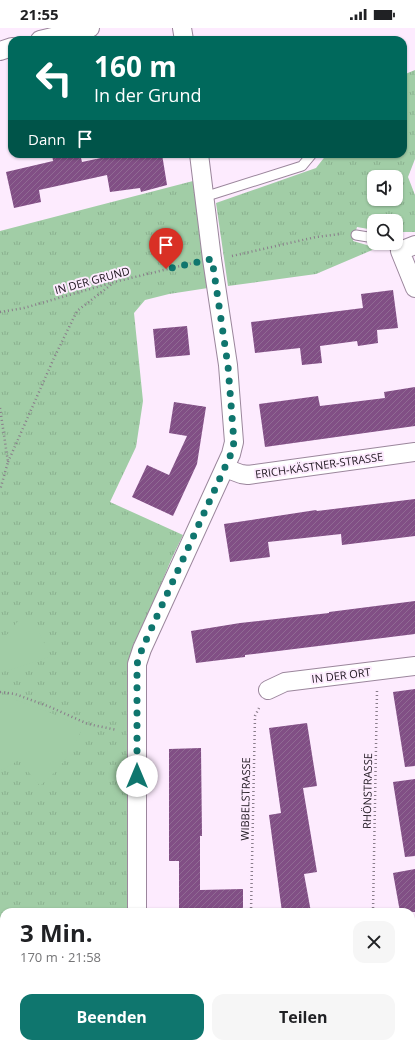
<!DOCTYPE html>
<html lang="de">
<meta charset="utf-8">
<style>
body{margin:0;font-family:"Open Sans",sans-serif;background:#f6f6f6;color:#202124;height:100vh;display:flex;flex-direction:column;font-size:15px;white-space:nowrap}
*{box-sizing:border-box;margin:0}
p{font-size:13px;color:#757577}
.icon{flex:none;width:22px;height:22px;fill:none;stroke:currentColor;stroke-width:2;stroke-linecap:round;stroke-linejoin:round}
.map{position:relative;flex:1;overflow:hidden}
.side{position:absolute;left:0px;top:880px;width:415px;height:140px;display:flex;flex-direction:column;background:#fff;border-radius:12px 12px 0 0;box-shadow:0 1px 3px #0004}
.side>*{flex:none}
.guide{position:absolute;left:8px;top:8px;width:399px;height:122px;border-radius:12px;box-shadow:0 1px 3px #0004;background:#00695c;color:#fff;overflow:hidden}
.fabs{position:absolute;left:367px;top:142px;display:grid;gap:8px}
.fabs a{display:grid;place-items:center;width:36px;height:36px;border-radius:8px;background:#fff;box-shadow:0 1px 3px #0004;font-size:20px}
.pin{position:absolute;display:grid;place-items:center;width:34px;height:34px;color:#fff;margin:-41px -17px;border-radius:50% 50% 50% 0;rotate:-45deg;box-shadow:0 0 4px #0007}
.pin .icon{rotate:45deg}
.me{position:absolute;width:44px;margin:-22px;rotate:0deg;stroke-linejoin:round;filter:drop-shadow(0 0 3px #0008)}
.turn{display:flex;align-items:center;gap:14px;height:84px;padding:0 20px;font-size:18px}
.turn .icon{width:52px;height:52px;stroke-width:2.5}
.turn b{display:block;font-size:28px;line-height:34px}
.then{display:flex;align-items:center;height:38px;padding:0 20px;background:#0003;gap:8px;font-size:15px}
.round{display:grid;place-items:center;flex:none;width:42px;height:42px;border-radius:12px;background:#f6f6f6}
.headline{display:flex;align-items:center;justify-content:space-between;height:68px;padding:0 20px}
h1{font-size:24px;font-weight:700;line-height:30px}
.button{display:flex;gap:8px;margin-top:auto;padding:8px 20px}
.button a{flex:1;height:46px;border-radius:12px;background:#0f766e;color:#fff;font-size:16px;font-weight:700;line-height:46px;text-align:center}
.button a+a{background:#f6f6f6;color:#202124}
.status{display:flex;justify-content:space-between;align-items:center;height:28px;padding:0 20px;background:#fff;direction:ltr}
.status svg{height:11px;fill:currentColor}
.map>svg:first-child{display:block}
.grass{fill:url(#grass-tufts);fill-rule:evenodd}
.park{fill:#a1cda6}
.building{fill:url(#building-hatch)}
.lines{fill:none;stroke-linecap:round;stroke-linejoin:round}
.service-casing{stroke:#9b869c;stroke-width:11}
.minor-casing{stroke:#9b869c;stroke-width:20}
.path{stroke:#897c8a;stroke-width:2.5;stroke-dasharray:1 3;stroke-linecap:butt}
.service{stroke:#fff;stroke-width:9}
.minor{stroke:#fff;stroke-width:18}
.route{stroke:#0f766e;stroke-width:7;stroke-dasharray:0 12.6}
.labels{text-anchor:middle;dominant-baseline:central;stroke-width:4;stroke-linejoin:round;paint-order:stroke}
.street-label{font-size:11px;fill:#1d151e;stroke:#fdebfe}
</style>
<div class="status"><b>21:55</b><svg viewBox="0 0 49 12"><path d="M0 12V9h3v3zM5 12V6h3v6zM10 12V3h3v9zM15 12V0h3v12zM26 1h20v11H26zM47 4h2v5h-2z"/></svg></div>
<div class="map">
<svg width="415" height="1020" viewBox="0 0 415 1020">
<defs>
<pattern id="grass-tufts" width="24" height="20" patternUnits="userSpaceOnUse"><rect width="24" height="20" fill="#a1cda6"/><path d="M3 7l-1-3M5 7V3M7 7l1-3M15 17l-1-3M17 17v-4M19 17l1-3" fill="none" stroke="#8aaf8e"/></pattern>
<pattern id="building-hatch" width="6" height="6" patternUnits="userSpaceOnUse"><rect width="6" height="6" fill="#814f85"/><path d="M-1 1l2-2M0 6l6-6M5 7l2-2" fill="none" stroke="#906a93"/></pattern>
</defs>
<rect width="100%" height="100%" fill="#fdebfe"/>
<g class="grass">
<path d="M415,42V131L408,149L415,167V204H396V193H374V202L357,199L353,213L377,220L316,246L228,258L216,175L316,140L327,126H403V47ZM374,149H396V171H374Z"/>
<polygon points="193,153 208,260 169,266 145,272 134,285 143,373 136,419 110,474 183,507 171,532 128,636 130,884 4,884 4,1003 0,1004 0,203"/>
</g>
<g class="park">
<polygon points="23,587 39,605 51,628 0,645 0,615"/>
<path d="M0,671H14L46,683L83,699C76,714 68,730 56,743C51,748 45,753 40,758L19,732L0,743Z"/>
</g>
<g class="building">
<polygon points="52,126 80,126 82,134 120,126 162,126 167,157 141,164 140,160 110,164 107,147 39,162 41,174 14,180 6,144 53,133"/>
<polygon points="393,262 398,300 377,302 378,315 358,318 357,313 320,318 322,335 302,337 300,320 255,325 251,294 363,280 361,266"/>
<polygon points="187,298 190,327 156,330 153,301"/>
<polygon points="415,359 415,398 265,419 259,376 318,368 320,378 385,370 384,364"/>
<polygon points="174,374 200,378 201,378 206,379 197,436 173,488 132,469 147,437 169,447 187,408 169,405"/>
<polygon points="415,471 415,508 342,517 341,506 268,514 270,529 230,534 224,496 316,482 317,483"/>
<polygon points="415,573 415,606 245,627 245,629 196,635 191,603 240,595 329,585 329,584"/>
<polygon points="415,661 415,738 405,739 393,664"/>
<polygon points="307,695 317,758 303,760 317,844 304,846 311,884 282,884 269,787 281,785 269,700"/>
<polygon points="201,720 202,808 200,808 200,862 243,861 243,881 179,881 179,833 169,833 169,721"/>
<polygon points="415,751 415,828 405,829 393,754"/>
<polygon points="415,841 415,884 400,884 393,845"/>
</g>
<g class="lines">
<g class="service-casing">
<g id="service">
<polyline points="204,169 302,138 312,126"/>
<polyline points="356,207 374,210"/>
<polyline points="389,215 400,223"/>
<polyline points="102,1016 103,1020"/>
<polyline points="144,1016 145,1020"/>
</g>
</g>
<g class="minor-casing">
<g id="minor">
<polyline points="182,0 184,12"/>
<polyline points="40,12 90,0"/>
<polyline points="0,23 12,19"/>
<polyline points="415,217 400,223 415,260"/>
<polyline points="225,440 241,446 248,447 415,424"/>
<polyline points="268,662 285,654 415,638"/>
<polyline points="137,884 137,636 142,621 231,426 234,414 228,337 212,231 199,126"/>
<polyline points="411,962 415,962"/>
<polyline points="33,1020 48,1016"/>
</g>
</g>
<g class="path">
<polyline points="232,228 316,209 340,206"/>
<polyline points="0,284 24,280 114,254 193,235"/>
<polyline points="0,380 8,434 0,462"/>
<polyline points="8,434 54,330 77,283 112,256"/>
<polyline points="0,664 15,666 50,679 88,696 117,702"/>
<polyline points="251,884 255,688 259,680"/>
<polyline points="373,884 377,663"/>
<polyline points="373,1020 374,1016"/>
</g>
<use href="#service" class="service"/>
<use href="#minor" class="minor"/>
</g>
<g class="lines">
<polyline class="route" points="137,748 137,636 142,621 231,426 234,414 228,338 212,231 166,241"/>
</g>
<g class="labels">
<g class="street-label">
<text transform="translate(92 252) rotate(-15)">IN DER GRUND</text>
<text transform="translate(319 437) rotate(-8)">ERICH-KÄSTNER-STRASSE</text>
<text transform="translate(341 647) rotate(-7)">IN DER ORT</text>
<text transform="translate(367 763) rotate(-89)">RHÖNSTRASSE</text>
<text transform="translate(245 771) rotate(-89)">WIBBELSTRASSE</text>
</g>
</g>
</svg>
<div class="fabs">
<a><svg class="icon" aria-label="sound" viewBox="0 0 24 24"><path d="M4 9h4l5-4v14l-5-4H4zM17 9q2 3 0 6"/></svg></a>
<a><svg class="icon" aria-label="search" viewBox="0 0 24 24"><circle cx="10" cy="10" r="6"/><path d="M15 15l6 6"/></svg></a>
</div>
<div class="pin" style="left:166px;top:241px;background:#d93025"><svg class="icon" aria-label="arrive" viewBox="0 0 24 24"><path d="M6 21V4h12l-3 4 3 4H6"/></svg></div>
<svg class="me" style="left:137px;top:748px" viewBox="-20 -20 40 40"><circle r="19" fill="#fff"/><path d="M0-13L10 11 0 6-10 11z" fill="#0f766e"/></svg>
<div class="guide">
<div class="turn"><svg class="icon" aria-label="left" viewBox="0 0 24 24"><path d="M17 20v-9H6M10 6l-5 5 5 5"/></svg><div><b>160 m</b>In der Grund</div></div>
<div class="then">Dann<svg class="icon" aria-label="arrive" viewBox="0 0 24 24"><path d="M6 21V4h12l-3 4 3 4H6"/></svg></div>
</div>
<section class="side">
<div class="headline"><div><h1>3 Min.</h1><p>170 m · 21:58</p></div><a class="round"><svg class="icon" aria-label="close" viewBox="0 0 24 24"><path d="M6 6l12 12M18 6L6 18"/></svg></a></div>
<div class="button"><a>Beenden</a><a>Teilen</a></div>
</section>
</div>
